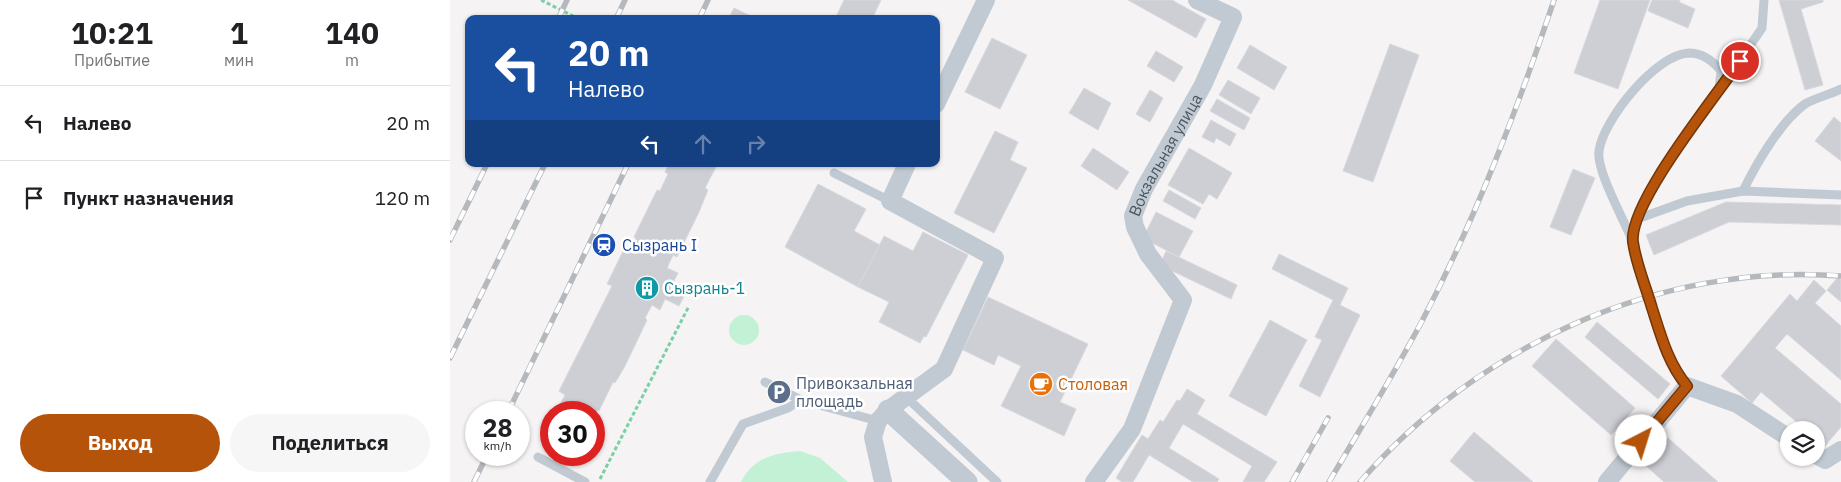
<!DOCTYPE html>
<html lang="ru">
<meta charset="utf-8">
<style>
body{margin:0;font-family:"IBM Plex Sans",sans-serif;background:#f6f6f6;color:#202124;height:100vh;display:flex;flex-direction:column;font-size:19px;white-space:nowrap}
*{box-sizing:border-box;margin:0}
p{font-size:16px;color:#757577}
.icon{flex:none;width:28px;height:28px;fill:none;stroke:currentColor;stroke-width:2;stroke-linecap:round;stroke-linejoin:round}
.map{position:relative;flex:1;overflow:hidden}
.side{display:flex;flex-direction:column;background:#fff;width:450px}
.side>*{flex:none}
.banner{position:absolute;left:15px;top:15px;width:475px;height:152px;border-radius:10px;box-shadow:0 1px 4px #0004;background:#1a4fa0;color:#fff;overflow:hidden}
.tools{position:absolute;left:1330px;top:421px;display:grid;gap:10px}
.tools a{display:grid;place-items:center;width:45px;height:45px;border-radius:50%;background:#fff;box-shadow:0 1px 4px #0004;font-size:25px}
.speed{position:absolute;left:15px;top:401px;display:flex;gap:10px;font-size:25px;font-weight:700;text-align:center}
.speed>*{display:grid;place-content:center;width:65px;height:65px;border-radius:50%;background:#fff;box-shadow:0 1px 4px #0004;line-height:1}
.speed small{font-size:12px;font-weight:400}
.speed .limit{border:8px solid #d22;background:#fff;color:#111}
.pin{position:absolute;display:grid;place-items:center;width:42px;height:42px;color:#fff;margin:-21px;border:2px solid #fff;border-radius:50%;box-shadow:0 1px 5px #0007}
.me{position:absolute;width:55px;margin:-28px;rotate:40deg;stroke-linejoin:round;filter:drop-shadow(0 0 4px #0008)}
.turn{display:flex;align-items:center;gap:18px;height:105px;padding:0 20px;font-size:22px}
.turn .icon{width:65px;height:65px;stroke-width:2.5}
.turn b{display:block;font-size:35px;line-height:42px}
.lanes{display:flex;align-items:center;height:48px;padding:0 20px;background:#0003;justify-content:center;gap:25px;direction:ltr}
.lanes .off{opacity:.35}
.eta{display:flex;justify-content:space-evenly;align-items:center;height:85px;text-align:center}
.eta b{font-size:30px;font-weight:700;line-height:35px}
.cta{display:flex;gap:10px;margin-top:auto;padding:10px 20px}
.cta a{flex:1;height:58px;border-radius:30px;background:#b45309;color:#fff;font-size:20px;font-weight:700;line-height:58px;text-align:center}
.cta a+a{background:#f6f6f6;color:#202124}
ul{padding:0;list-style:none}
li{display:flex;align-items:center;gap:15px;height:75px;padding:0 20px;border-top:1px solid #e0e0e0}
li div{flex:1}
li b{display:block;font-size:19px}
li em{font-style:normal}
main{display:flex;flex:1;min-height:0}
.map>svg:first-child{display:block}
.green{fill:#c3f1d5}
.building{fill:#cdcfd5;stroke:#d7d9de}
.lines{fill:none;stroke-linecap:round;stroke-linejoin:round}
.path{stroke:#7ad0a6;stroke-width:3;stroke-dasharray:4 2.5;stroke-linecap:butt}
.service{stroke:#c1cad2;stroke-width:9}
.minor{stroke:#c1cad2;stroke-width:18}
.tertiary{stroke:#c1cad2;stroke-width:21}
.rail-casing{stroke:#b5b8bd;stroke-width:5.5}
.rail{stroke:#fff;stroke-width:4;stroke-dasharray:11;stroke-linecap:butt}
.route-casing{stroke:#753606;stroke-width:12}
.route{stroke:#b45309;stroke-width:9}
.labels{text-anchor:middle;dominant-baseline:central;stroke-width:5;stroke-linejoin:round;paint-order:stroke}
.street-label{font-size:16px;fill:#4a5661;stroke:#fff}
.transit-label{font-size:16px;fill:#164399;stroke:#fff;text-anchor:start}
.culture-label{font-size:16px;fill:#0d838f;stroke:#fff;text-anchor:start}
.service-label{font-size:16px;fill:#4e5e75;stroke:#fff;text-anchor:start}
.food-label{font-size:16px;fill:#c56008;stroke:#fff;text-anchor:start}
</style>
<main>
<section class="side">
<div class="eta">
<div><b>10:21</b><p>Прибытие</p></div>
<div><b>1</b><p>мин</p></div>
<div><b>140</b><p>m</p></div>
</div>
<ul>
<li><svg class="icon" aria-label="left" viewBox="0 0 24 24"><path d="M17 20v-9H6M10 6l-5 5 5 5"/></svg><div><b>Налево</b></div><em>20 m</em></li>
<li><svg class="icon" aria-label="arrive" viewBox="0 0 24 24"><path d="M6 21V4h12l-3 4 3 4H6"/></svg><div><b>Пункт назначения</b></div><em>120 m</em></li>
</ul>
<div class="cta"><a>Выход</a><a>Поделиться</a></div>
</section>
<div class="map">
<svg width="1391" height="482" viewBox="0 0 1391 482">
<rect width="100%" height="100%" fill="#f5f3f3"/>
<g class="green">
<circle cx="294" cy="330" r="15"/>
<path d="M350,451L370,458L398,482H291C303,458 324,453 350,451Z"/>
</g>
<g class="building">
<polygon points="394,0 431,0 422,19 385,19"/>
<polygon points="678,0 722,0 756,19 746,38"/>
<polygon points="1150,0 1200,0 1168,89 1124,73"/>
<polygon points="1202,0 1230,0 1229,2 1245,9 1238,28 1198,11"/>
<polygon points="1329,0 1373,0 1373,2 1351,9 1373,85 1355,90"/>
<polygon points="284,8 307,19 278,19"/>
<polygon points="542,38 577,55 550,109 515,92"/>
<polygon points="940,44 969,55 923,182 893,171"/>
<polygon points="800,45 837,67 824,90 787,68"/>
<polygon points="706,51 733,67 724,82 697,66"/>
<polygon points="778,80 810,98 801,114 769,95"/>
<polygon points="634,88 661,103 648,130 619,113"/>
<polygon points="700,90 713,98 700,122 686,114"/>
<polygon points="767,99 800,118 794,130 760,111"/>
<polygon points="1384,117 1391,123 1391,161 1365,141"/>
<polygon points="761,120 786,134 780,146 766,138 764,143 752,137"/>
<polygon points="545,131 568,142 560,160 577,168 544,233 504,213"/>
<polygon points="643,148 679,172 667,190 631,166"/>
<polygon points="739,148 782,173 767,199 759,194 753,204 718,185"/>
<polygon points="219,164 267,165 255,188 258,190 249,212 227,257 223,255 217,268 228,273 223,283 237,290 229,306 215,299 210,310 202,305 195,318 197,320 175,366 165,383 163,382 149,411 147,410 144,415 144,412 106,412 115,395 109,391 162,286 157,284 175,247 181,250 186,238 184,237 207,190 210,191 218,174 215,172"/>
<polygon points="1123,169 1145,178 1121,235 1100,227"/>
<polygon points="368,184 416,209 404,231 430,245 408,287 335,247"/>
<polygon points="719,190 751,208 745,219 713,201"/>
<polygon points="1276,202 1391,205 1391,225 1279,222 1204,255 1196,235"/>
<polygon points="706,212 743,231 729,257 693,238"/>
<polygon points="473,232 518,255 476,337 474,336 470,343 429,322 439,302 408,287 434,236 463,251"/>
<polygon points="716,251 787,285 781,299 710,265"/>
<polygon points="829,254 898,288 890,305 910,315 870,397 849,386 872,340 865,337 883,300 822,269"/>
<polygon points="1388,277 1391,280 1391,302 1377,290"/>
<polygon points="1364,280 1376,291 1365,303 1391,326 1391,380 1337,334 1325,348 1391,404 1391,427 1375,446 1366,439 1366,430 1356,430 1311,392 1302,403 1271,376 1340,294 1347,301"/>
<polygon points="538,297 638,344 610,402 626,409 614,436 551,406 571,366 548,355 544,365 513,350"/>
<polygon points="820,320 857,340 816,416 779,396"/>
<polygon points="1147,322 1220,384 1208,399 1135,337"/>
<polygon points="1106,339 1185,408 1161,435 1082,366"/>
<polygon points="737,389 755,400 747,414 827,462 814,482 793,482 802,466 733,424 719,448 769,479 767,482 743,482 699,455 683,482 672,482 666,478 692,435 698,439 710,420 713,422 727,400 730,401"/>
<polygon points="1024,432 1083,482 1025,482 1000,461"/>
<polygon points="1218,438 1268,482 1214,482 1195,465"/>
</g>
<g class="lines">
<g class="path">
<polyline points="91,0 129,19"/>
<polyline points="150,479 239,306"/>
</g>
<g class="service">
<polyline points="384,173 440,201"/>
<path d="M1293,191C1306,164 1331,121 1355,104C1362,99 1382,94 1391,89"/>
<polyline points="1187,219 1237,201 1293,191 1391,195"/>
<path d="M1182,240C1174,220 1146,170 1149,151C1153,120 1206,54 1239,53C1253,53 1263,61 1271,71L1269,90"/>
<polyline points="315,382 351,400 428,421"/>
<polyline points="1237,386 1224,370 1212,339 1182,240 1187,219 1210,171 1257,109 1312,28 1314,0"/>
<polyline points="456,397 547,482"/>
<polyline points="88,457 135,482"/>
<polyline points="260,482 293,424 338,408 351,400"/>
</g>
<g class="minor">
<polyline points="486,104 536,0"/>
<polyline points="1366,455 1375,460 1391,450"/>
<polyline points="433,482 423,437 428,421 438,410 494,369 545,258 440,201 457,164"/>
<path id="s1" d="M644,482L682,429L733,300L698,254L685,227L683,216L694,189L753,85L783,17L747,0"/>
<polyline points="1157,482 1237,386 1287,404 1339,438"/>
</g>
<polyline class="tertiary" points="438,410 517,482"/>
<g class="rail-casing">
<g id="rail">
<polyline points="108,19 117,0"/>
<polyline points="166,19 175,0"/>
<polyline points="249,19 258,0"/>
<polyline points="0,240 37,164"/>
<polyline points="0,358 95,164"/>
<polyline points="58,412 178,164"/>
<polyline points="24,482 37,455"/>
<polyline points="842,482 878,418"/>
<path d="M879,482C910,429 943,376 972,321C1026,218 1067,110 1104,0"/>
<path d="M910,482C1027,346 1211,262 1391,276"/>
</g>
</g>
<use href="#rail" class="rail"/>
</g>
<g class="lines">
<g class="route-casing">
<path id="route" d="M1191,441L1237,386C1218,363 1211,336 1202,308C1196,287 1186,264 1183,242C1178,204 1266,96 1290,61"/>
</g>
<use href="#route" class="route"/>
</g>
<defs>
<g id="station-disc" transform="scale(1.25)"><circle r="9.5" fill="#1a4fb4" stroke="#fff"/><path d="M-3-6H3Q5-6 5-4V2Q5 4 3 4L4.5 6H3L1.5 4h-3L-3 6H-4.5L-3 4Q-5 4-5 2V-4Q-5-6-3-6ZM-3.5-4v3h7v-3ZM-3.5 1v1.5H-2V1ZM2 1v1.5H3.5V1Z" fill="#fff"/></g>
<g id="building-disc" transform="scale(1.25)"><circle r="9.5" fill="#0f9aa8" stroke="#fff"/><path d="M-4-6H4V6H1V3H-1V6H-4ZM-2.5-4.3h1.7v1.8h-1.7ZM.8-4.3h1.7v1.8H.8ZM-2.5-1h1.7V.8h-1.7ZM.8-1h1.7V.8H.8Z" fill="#fff"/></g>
<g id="cafe-disc" transform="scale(1.25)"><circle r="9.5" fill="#e8710a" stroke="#fff"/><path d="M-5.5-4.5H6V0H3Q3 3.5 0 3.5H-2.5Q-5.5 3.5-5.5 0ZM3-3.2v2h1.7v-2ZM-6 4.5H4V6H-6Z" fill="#fff"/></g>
<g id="parking-disc" transform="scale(1.25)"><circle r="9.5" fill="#5c6f8a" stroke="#fff"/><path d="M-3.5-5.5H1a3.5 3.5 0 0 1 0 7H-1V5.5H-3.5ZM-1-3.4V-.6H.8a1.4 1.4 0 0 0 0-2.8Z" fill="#fff"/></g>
</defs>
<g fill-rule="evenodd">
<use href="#station-disc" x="154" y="245"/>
<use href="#building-disc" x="197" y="288"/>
<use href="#cafe-disc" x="591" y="384"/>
<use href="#parking-disc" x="329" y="392"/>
</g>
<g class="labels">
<g class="street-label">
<text stroke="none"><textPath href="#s1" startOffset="372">Вокзальная улица</textPath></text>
</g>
<g class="transit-label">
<text x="172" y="245">Сызрань I</text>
</g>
<g class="culture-label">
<text x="214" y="288">Сызрань-1</text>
</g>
<g class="service-label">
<text x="346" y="383">Привокзальная<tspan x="346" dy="18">площадь</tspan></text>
</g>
<g class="food-label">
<text x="608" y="384">Столовая</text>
</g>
</g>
</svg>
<div class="tools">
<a><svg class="icon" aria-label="layers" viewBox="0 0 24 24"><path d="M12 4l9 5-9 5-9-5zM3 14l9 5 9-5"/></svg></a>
</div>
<div class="speed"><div>28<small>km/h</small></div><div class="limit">30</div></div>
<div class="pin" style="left:1290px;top:61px;background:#d93025"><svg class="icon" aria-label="arrive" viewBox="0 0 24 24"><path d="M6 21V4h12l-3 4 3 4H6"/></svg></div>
<svg class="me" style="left:1191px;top:441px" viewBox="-20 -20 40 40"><circle r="19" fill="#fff"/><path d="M0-13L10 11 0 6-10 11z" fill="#b45309"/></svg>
<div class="banner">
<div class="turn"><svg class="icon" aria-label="left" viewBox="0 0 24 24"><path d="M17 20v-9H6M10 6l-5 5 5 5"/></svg><div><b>20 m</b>Налево</div></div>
<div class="lanes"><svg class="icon" aria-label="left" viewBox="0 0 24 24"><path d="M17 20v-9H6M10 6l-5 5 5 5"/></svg><svg class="icon off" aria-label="ahead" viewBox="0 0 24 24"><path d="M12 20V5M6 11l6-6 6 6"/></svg><svg class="icon off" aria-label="right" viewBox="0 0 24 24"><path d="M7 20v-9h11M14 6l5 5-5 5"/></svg></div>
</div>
</div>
</main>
